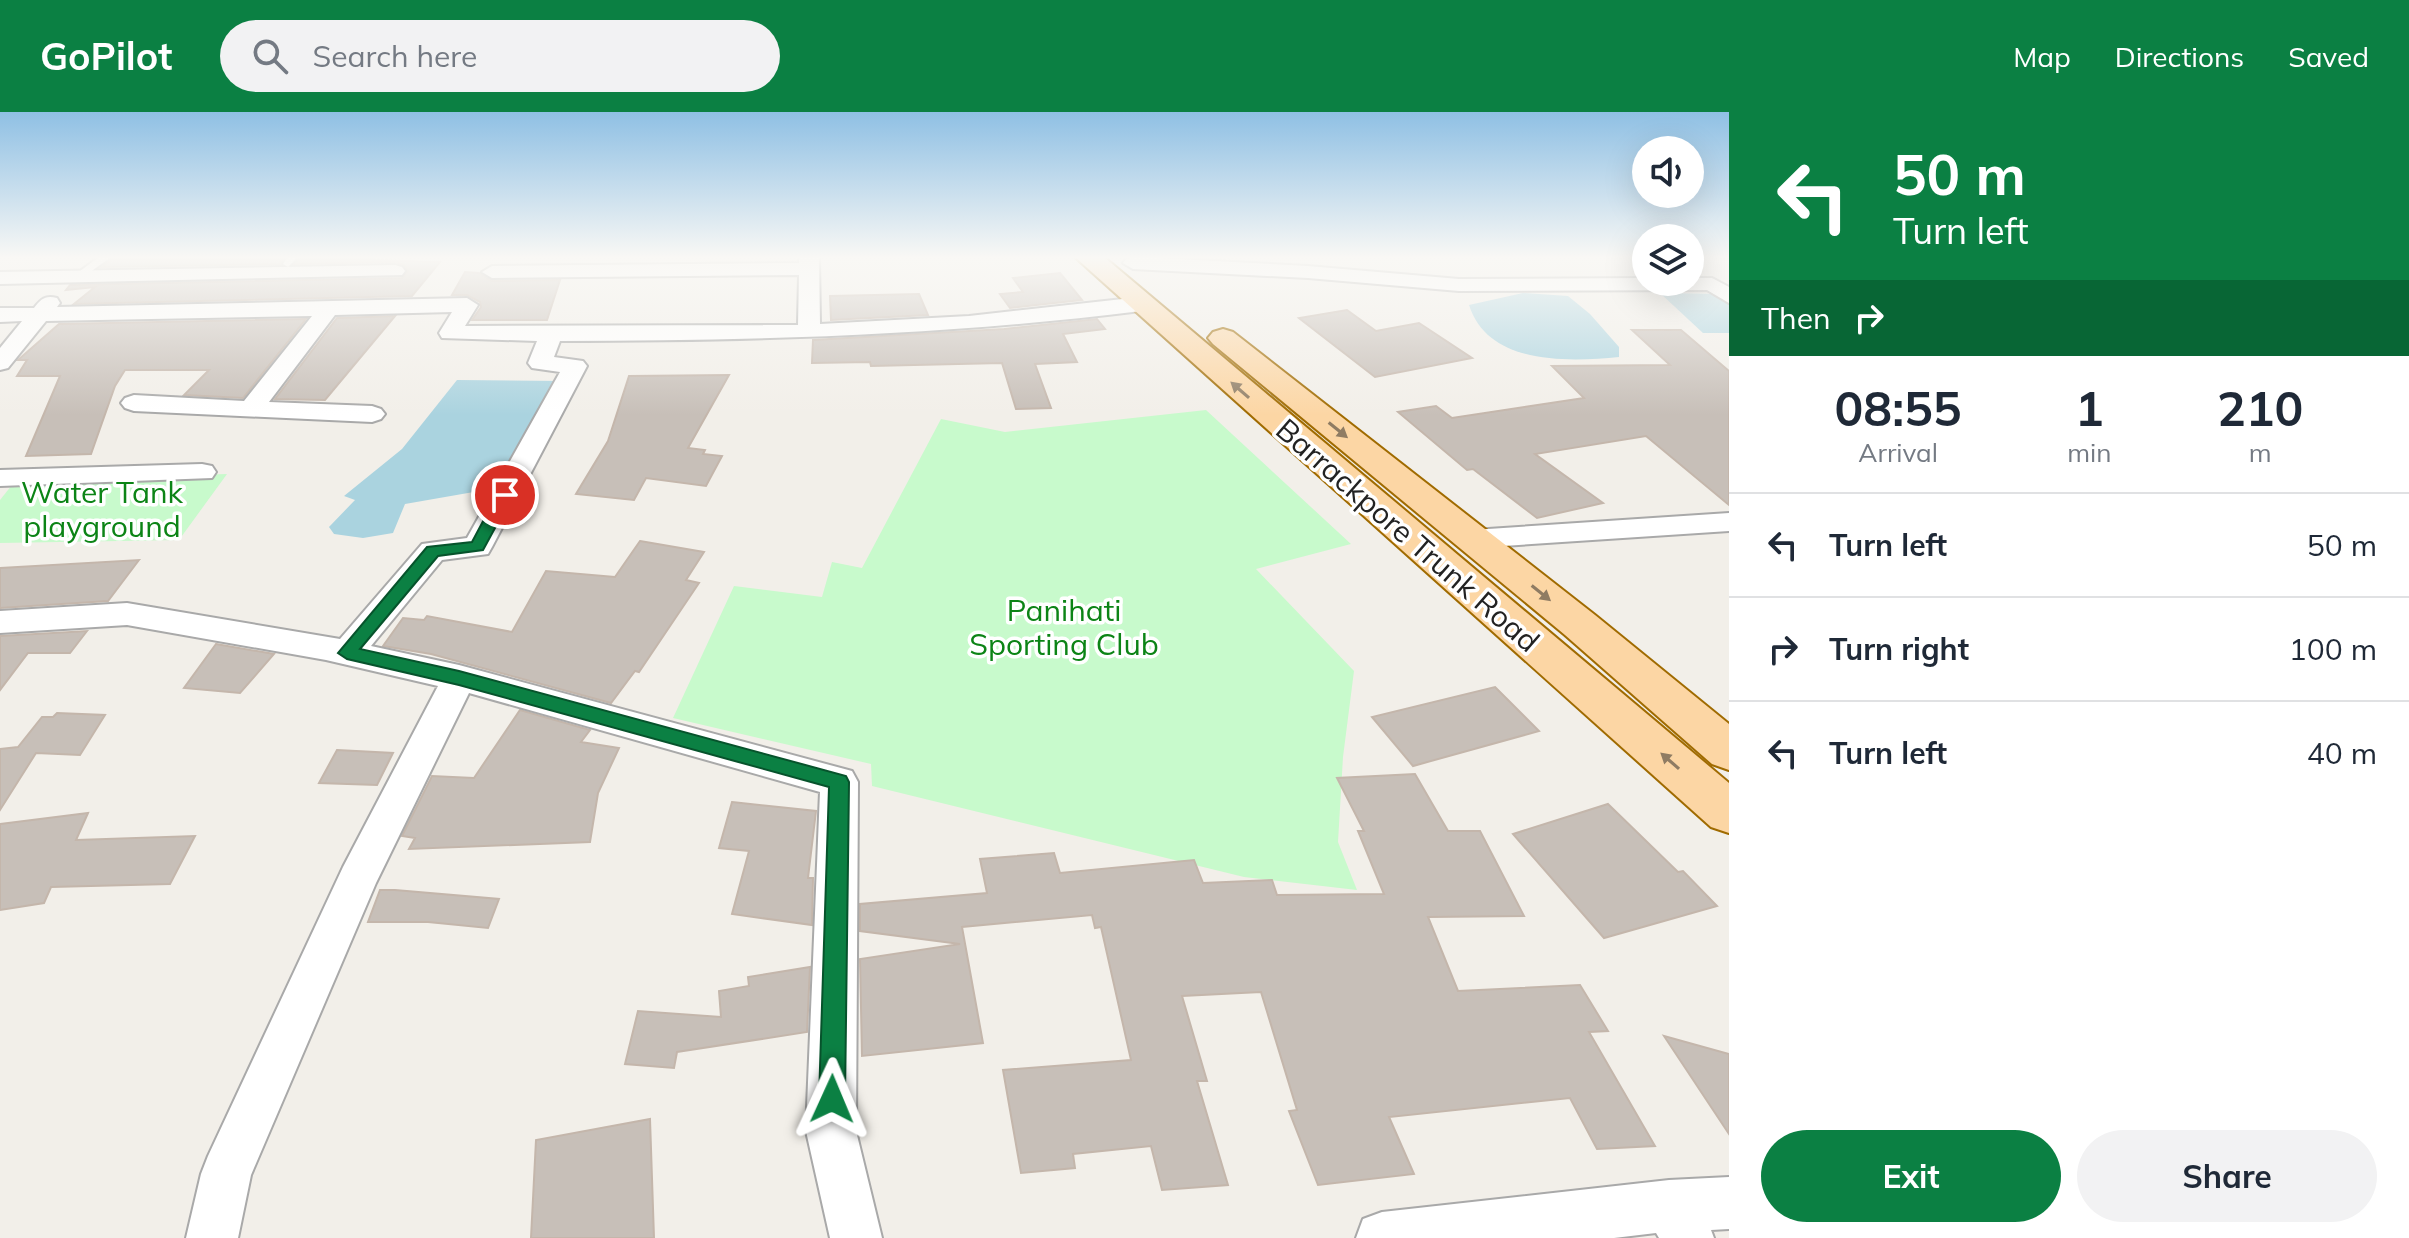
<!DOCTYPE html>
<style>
body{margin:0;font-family:Mulish,sans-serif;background:#f2f2f3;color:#1f2937;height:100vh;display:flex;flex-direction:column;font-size:30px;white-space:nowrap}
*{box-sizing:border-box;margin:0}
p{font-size:26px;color:#747a83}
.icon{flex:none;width:44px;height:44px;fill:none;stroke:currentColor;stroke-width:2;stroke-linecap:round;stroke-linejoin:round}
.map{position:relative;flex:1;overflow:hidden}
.sheet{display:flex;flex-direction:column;background:#fff;width:680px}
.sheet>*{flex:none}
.hud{background:#0b8043;color:#fff;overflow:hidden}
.controls{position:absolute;left:1632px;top:24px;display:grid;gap:16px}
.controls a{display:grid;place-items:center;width:72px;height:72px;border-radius:50%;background:#fff;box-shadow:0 8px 32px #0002;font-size:40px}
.pin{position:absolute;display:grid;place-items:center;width:68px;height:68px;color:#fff;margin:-34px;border:4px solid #fff;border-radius:50%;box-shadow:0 2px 8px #0007}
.me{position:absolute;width:88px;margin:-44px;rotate:1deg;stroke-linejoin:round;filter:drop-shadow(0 0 6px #0008)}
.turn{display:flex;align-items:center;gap:28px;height:168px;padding:0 32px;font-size:36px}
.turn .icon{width:104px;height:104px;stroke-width:2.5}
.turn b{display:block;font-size:56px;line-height:68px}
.then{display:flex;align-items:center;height:76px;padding:0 32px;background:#0003;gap:16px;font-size:30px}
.eta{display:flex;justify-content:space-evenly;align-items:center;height:136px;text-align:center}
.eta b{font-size:48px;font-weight:700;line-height:56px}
.primary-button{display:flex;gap:16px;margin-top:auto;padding:16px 32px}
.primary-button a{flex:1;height:92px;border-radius:48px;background:#0b8043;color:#fff;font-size:32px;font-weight:700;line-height:92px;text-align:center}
.primary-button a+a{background:#f2f2f3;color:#1f2937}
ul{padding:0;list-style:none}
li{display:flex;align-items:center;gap:24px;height:104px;padding:0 32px;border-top:2px solid #e0e1e3}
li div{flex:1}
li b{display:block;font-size:30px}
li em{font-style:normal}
header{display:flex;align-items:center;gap:48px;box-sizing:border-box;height:112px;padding:0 40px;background:#0b8043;color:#fff}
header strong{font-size:38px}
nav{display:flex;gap:44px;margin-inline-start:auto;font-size:28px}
.search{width:560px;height:72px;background:#f2f2f3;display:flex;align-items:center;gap:20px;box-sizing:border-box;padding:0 28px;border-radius:44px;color:#747a83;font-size:30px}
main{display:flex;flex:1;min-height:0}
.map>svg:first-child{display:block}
.park{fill:#c8facc}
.water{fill:#aad3df}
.building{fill:#c7bfb8;stroke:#c4b6ab;stroke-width:2}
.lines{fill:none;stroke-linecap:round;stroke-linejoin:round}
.lane-casing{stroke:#a9a9a9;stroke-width:4}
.street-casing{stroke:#a9a9a9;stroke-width:4}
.primary-casing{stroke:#a06b00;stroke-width:4}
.lane{fill:#fff;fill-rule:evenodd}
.street{fill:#fff;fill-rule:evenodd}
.primary{fill:#fcd6a4;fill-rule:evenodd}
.oneway{fill:#8f7c63}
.route{fill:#0b8043;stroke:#07532c;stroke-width:2}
.labels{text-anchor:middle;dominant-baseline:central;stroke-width:7;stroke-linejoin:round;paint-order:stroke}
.park-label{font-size:30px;fill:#0c8416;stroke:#fff}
.street-label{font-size:30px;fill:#222;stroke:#fff}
</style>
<header>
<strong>GoPilot</strong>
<div class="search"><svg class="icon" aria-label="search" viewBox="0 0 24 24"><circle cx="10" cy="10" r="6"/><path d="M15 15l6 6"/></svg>Search here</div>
<nav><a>Map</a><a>Directions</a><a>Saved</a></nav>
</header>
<main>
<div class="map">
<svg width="1729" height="1126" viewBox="0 0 1729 1126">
<rect width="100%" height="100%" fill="#f2efe9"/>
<g class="park">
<polygon points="1206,298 1351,432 1256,457 1354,559 1343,645 1338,730 1357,778 1244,765 872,674 871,652 673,606 734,474 822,485 832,450 862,456 941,307 1005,320"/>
<polygon points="227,362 179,428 0,431 0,388 16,368"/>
</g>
<g class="water">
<path d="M1523,181L1568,184L1590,202L1619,235V245C1567,250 1488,253 1469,193Z"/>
<polygon points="1660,181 1724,182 1729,186 1729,221 1703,221"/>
<polygon points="457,268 563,269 508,374 405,392 393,421 363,426 334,422 329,415 355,388 344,384 402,337"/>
</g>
<g class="building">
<polygon points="114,145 284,145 280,152 102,155"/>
<polygon points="301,145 375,145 373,148 440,150 412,184 74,192 95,175 66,178 70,173 402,166 408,159 404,153 395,150 295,152"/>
<polygon points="465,160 479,161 492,169 560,168 547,208 472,208 481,195 480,190 467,183 452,183"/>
<polygon points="1060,161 1082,188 1010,196 1000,182 1023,180 1013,166"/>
<polygon points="919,182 928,203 831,208 830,184"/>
<polygon points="1347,198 1376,219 1419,211 1472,246 1375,265 1299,206"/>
<polygon points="395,204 325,288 275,287 337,206"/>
<polygon points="306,207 243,286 184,283 209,258 125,258 115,274 91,342 26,344 60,264 17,264 27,248 18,248 59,212"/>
<polygon points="1097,207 1105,217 1063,222 1077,250 1035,252 1051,296 1016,297 1002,251 871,254 870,250 812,251 813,228 1004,217"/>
<polygon points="1632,218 1681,218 1729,259 1729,393 1646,324 1535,342 1603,391 1537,406 1473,357 1467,358 1398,300 1436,294 1452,306 1584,286 1552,254 1670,253"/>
<polygon points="729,263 688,336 705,338 703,342 722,344 706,374 646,366 634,388 576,382 608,329 629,264"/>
<polygon points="640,429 704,440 686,468 699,471 639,560 635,559 611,591 431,542 383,534 403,506 424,508 427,504 512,520 546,459 615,465"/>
<polygon points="139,448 108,489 0,496 0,456"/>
<polygon points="87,519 70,541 28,541 0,578 0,524"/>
<polygon points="216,532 274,542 240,581 184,576"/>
<polygon points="1495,575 1539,619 1413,654 1372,605"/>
<polygon points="520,598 590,618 581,630 619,636 598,681 590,730 409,737 415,726 402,724 432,664 474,666"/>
<polygon points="57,601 105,603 80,643 36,641 0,698 0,637 18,635 42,605 53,605"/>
<polygon points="337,638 393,641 377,673 319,671"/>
<polygon points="1415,662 1448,719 1480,719 1524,804 1428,805 1458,879 1580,873 1608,919 1589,920 1655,1034 1597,1037 1570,986 1389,1005 1414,1062 1318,1073 1289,999 1297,998 1261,880 1182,884 1207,969 1197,969 1228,1073 1162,1078 1151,1034 1073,1042 1075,1056 1021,1061 1003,958 1131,948 1101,815 1095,816 1092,803 962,815 983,931 862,944 860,847 960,832 860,819 860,792 987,781 980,747 1054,741 1060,761 1194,748 1203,771 1272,768 1277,783 1384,782 1358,719 1364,719 1337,666"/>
<polygon points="732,690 816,699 808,766 813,766 812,813 732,802 749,739 719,736"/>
<polygon points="1608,692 1678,760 1683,759 1717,794 1604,826 1513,722"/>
<polygon points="88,701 76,728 195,724 170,772 51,775 44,791 0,798 0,712"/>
<polygon points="380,778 395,778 499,787 488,816 428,810 368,810"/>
<polygon points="810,855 807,920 677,940 674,956 625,952 638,899 721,905 719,879 749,874 748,865"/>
<polygon points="1664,924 1729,942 1729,1022"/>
<polygon points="650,1007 654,1126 531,1126 536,1028"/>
</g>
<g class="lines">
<g class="lane-casing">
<g id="lane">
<polygon points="99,145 111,145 82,166 76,166 76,162"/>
<polygon points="288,145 298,145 288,155 283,152"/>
</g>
</g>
<g class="street-casing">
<g id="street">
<path d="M799,145H819L820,212L969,204L1141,185L1152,192L1141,199C948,223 755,229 560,229L554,245L583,249L587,254L492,435L488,442L442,448L371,534L459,553L852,659L858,670L856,1019L882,1126H830L806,1019L820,680L469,581L376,771L251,1063L238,1126H186L201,1062L208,1044L343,755L438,574L326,548L127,513L0,521V499L127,491L340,527L422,432L467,426L560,260L532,256L528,251L537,229L442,226L439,221L452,200L335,203L269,290L372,294L381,297L385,302L381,307L372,310L134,299L125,296L121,291L125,286L134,283L244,289L312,204L46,209L8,256L0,258V236L22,209L0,210V196H34C41,187 45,183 57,186L60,191L57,195L467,186L478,193L465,214L798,213L799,163L492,166L482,160L492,154L799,151Z"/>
<polygon points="1140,145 1308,154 1459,167 1646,166 1646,170 1690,170 1690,166 1712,166 1729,175 1729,191 1707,178 1459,179 1308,166 1133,157 1123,151 1126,147"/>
<polygon points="395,153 402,155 405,159 402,163 0,172 0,160"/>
<polygon points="202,352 212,354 216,360 212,366 0,374 0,358"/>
<polygon points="1729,401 1729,419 1473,436 1463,434 1458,427 1463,420 1473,418"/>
<polygon points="1729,1065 1729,1117 1711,1118 1714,1126 1659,1126 1656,1121 1614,1126 1356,1126 1363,1107 1382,1100 1669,1068"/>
</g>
</g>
<g class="primary-casing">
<g id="primary">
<polygon points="1075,145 1104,145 1729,671 1729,721 1711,715"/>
<polygon points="1223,217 1233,220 1595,503 1729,612 1729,658 1712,652 1565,523 1213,232 1208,226 1213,220"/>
</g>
</g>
<use href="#lane" class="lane"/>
<use href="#street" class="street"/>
<use href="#primary" class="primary"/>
</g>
<defs><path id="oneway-solid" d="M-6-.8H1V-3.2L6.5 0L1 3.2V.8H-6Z" transform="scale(2)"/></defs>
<g class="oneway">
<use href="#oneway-solid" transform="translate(1240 278) rotate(-139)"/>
<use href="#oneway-solid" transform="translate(1338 318) rotate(39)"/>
<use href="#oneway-solid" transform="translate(1541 481) rotate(39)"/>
<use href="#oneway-solid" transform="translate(1670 649) rotate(-139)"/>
</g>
<linearGradient id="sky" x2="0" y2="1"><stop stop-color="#8fc0e4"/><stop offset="0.48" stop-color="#f9f8f5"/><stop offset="1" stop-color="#f9f8f5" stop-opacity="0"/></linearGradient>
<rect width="1729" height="303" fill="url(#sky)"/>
<polygon class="route" points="505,379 513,383 483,438 438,444 360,537 459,559 846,664 849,670 845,987 841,996 832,1000 823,996 819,987 829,675 459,573 347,547 338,541 427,435 472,430 497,383"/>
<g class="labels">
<g class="park-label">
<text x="102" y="380">Water Tank<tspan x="102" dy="34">playground</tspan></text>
<text x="1064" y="498">Panihati<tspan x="1064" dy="34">Sporting Club</tspan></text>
</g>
<g class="street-label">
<text transform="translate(1408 423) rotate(41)">Barrackpore Trunk Road</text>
</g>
</g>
</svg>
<div class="controls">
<a><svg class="icon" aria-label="sound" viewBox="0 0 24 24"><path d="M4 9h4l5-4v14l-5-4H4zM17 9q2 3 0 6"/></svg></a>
<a><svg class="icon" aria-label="layers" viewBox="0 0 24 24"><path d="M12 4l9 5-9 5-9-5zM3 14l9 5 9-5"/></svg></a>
</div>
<div class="pin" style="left:505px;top:383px;background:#d93025"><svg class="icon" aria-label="arrive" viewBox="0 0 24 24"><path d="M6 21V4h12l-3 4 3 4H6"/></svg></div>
<svg class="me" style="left:832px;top:987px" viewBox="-20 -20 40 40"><path d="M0-17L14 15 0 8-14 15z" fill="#0b8043" stroke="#fff" stroke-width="4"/></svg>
</div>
<section class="sheet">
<div class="hud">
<div class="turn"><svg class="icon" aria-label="left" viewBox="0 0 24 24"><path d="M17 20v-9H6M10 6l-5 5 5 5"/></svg><div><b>50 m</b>Turn left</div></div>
<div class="then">Then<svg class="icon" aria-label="right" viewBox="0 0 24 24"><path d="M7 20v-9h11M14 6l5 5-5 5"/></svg></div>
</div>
<div class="eta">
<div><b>08:55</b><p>Arrival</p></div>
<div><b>1</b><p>min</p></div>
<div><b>210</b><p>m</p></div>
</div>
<ul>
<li><svg class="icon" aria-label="left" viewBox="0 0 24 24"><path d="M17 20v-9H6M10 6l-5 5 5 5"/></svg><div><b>Turn left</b></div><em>50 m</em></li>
<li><svg class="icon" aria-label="right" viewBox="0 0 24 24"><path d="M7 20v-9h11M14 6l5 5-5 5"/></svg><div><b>Turn right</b></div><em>100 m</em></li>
<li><svg class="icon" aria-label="left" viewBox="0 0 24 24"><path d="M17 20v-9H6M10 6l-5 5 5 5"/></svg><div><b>Turn left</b></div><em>40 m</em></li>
</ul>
<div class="primary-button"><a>Exit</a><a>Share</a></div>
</section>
</main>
